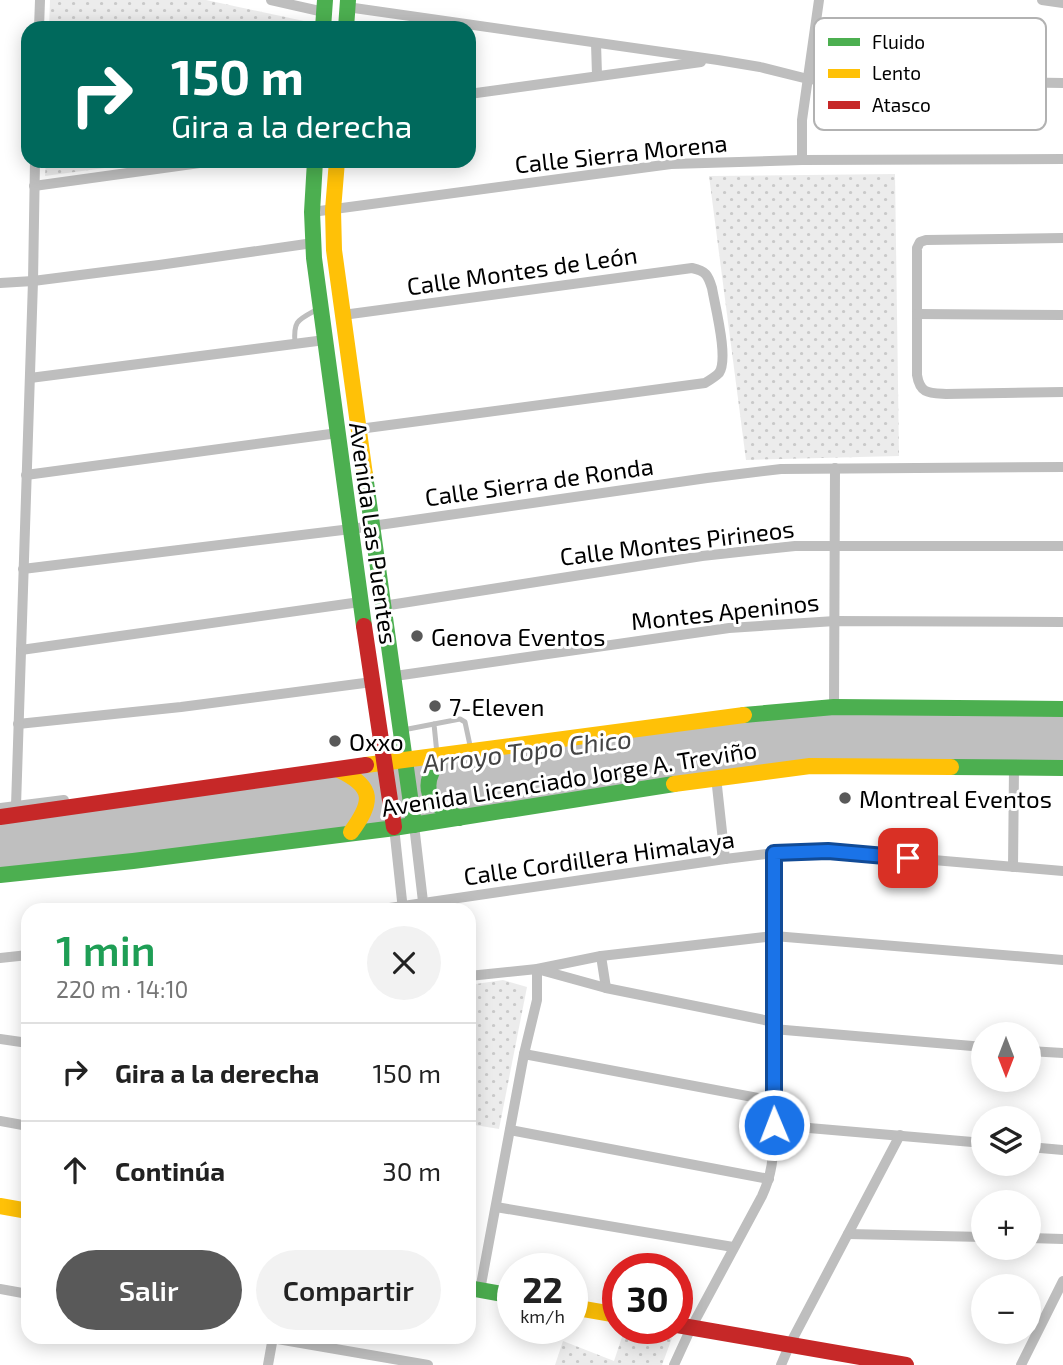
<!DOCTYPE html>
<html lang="es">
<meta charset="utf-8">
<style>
body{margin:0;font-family:"Exo 2",sans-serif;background:#f2f2f2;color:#222;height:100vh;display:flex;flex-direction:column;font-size:26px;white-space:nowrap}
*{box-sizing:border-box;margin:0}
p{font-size:23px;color:#767676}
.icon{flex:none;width:38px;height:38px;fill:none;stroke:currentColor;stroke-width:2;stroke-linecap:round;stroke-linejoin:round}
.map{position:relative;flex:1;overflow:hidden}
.sheet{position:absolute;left:21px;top:903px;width:455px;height:441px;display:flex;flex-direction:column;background:#fff;border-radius:21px;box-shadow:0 4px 18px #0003}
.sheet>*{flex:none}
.top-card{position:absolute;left:21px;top:21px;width:455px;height:147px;border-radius:21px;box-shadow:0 4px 18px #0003;background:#00695c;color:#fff;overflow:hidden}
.needle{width:46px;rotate:180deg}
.controls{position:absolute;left:971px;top:1022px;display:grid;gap:14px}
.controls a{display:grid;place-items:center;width:70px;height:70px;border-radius:50%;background:#fff;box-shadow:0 4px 18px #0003;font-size:35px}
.speed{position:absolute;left:497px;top:1253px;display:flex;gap:14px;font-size:35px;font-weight:700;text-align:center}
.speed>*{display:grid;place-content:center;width:91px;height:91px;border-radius:50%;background:#fff;box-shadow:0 4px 18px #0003;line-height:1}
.speed small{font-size:18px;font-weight:400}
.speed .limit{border:10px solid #d22;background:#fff;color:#111}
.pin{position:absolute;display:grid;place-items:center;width:60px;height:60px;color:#fff;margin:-30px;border-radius:14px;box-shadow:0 4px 10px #0006}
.me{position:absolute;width:77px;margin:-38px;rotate:359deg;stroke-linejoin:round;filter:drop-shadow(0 0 5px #0008)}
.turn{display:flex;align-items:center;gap:24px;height:147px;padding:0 35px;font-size:32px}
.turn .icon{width:91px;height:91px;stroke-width:2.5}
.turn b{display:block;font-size:49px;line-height:60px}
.round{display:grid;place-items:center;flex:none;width:74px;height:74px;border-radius:37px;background:#f2f2f2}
.overview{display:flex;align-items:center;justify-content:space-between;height:119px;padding:0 35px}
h1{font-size:42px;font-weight:600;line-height:52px;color:#1e9e55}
.primary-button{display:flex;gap:14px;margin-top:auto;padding:14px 35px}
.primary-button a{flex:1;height:80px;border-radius:42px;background:#595959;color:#fff;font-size:28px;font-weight:600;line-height:80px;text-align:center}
.primary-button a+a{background:#f2f2f2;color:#222}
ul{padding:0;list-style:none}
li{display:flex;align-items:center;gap:21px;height:98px;padding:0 35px;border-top:2px solid #e0e0e0}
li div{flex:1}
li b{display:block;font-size:26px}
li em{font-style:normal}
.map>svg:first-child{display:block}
.park{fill:url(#park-dots)}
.water{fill:#bfbfbf}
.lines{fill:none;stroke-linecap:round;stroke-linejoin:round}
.lane{stroke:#bebebe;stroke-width:5}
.street{stroke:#bebebe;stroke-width:10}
.fast{stroke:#4caf50;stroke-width:16}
.slow{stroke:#ffc107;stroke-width:16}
.jam{stroke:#c62828;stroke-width:16}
.route-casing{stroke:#114b97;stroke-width:18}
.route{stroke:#1a73e8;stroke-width:12}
.poi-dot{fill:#595959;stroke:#fff;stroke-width:2.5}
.labels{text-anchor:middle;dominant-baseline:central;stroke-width:6;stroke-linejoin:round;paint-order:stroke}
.street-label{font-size:24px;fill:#000;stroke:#fff}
.poi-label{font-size:24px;fill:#000;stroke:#fff;text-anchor:start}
.water-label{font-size:26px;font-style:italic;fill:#444;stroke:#fff}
.key{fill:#fff;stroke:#b2b2b2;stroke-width:2}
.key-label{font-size:19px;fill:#000}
</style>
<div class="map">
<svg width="1063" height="1365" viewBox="0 0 1063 1365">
<defs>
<pattern id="park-dots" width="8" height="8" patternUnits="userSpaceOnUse" patternTransform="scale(1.75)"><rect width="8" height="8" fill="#ececec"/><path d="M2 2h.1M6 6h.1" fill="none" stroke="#c9c9c9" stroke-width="1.8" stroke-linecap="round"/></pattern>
</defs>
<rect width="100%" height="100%" fill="#fff"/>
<g class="park">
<polygon points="50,0 206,0 313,23 312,28 49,28"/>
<polygon points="46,161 156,161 45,176"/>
<polygon points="895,174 899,456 746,460 709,176"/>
<polygon points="503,980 527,987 499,1129 469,1124 469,985"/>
<polygon points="624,1331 672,1338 662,1365 555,1365 563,1341 614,1361"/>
</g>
<polygon class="water" points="1063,709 1063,768 865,766 0,874 0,817 737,716"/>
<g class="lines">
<g class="lane">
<path d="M295,343C293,320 298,320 318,309"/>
<polyline points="403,730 434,724"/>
<polyline points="437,754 434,724 460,719 465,722 471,750"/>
</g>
<g class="street">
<polyline points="271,0 324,12"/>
<polyline points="1042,0 1063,3"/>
<polyline points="347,7 718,60 760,67 808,79 846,82 923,81 1063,83"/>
<polyline points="39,28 40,0"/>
<polyline points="596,43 597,75"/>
<polyline points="469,94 701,62"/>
<polyline points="802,160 802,120 819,0"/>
<polyline points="34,186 214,161"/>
<polyline points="312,212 671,164 802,160 1063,159"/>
<path d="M1063,238L926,240L920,242L917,248V375C920,394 929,393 946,394L1063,392"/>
<polyline points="0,283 33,281 159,265 313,243"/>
<polyline points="917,314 1063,315"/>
<path d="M343,315L692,268C706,271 708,275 712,288C715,306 729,359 719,373C715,377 710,380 705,383L359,429"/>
<polyline points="30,378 325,340"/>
<polyline points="26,475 338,433"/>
<polyline points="23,569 351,529 707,478 781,469 1063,467"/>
<polyline points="383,606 702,556 795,546 1063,546"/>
<polyline points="21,650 360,602"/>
<polyline points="395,676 729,628 835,621 1063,622"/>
<polyline points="834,707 835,468"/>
<polyline points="18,724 181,707 372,682"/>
<polyline points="716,777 725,859"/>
<polyline points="16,806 33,281 35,161"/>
<polyline points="0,808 64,800"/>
<polyline points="414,825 424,910"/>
<polyline points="394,827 403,910"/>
<polyline points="1013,867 1014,768"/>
<polyline points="376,910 725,859 774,853 828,851 1063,871"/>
<polyline points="601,956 606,988"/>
<polyline points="0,958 28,955"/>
<polyline points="469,976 537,969 601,956 774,936 1063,960"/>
<polyline points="773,1029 984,1047"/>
<polyline points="0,1039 28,1043"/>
<polyline points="1029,1051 1063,1053"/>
<polyline points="524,1054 774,1101"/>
<polyline points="0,1121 28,1126"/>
<polyline points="774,1125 984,1143"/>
<polyline points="510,1130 769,1179"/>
<polyline points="1029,1147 1063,1150"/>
<polyline points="496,1207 733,1247"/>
<polyline points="848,1234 984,1237"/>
<polyline points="1029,1238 1063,1239"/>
<polyline points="0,1289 28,1294"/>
<polyline points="480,1290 524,1054 537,1000 537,969 606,988 774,1022"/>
<polyline points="266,1337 428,1365"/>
<polyline points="268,1365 273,1337"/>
<path d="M674,1365L691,1328L762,1196C774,1170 773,1154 774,1125V853"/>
<polyline points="781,1365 790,1344 900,1135"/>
<polyline points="1021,1365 1063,1281"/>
</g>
<g class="fast">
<polyline points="323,28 325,0"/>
<polyline points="346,28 348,0"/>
<polyline points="315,161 312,212 314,258 364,626"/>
<polyline points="365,475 414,825"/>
<polyline points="744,715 834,707 1063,709"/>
<path d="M442,756C418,786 427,803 459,818"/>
<polyline points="951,767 1063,768"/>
<polyline points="0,875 133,861 387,829 674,784"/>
<polyline points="469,1288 513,1296"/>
</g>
<g class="slow">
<polyline points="337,161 333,210 334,250 365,475"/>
<polyline points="366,765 744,715"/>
<path d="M339,770C375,787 373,802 351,832"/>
<polyline points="674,784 810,766 951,767"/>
<polyline points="0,1206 28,1211"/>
<polyline points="572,1307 618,1315"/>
</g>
<g class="jam">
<polyline points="364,626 394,827"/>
<polyline points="0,817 366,765"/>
<polyline points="677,1325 906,1365"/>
</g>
</g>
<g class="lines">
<g class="route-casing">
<polyline id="route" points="774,1125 774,853 828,851 908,858"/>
</g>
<use href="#route" class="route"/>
</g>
<g class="poi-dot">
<circle cx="417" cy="636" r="7"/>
<circle cx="435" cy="706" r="7"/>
<circle cx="335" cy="741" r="7"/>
<circle cx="845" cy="798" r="7"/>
</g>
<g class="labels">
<g class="street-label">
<text transform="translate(621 153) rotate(-6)">Calle Sierra Morena</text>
<text transform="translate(522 270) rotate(-8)">Calle Montes de León</text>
<text transform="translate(539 481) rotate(-8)">Calle Sierra de Ronda</text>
<text transform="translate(374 533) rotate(82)">Avenida Las Puentes</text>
<text transform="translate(677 542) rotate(-7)">Calle Montes Pirineos</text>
<text transform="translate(725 611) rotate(-6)">Montes Apeninos</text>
<text transform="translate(569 778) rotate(-9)">Avenida Licenciado Jorge A. Treviño</text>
<text transform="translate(599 857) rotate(-8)">Calle Cordillera Himalaya</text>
</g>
<g class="poi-label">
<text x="431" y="636">Genova Eventos</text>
<text x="449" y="706">7-Eleven</text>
<text x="349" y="741">Oxxo</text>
<text x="859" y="798">Montreal Eventos</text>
</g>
<g class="water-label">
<text transform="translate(527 750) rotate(-7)">Arroyo Topo Chico</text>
</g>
</g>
<rect x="814" y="18" width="232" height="112" rx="10" class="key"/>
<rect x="828" y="38" width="32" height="8" fill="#4caf50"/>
<rect x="828" y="69" width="32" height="9" fill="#ffc107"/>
<rect x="828" y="101" width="32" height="8" fill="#c62828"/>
<g class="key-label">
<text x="872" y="49">Fluido</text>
<text x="872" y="80">Lento</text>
<text x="872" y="112">Atasco</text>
</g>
</svg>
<div class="controls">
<a><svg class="needle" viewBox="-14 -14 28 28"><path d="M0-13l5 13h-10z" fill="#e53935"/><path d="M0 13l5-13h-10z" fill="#767676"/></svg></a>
<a><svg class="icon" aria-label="layers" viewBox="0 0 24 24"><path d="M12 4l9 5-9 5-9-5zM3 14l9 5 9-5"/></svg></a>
<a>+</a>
<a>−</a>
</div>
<div class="speed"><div>22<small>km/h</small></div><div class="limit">30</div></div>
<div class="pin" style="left:908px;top:858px;background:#d93025"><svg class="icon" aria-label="arrive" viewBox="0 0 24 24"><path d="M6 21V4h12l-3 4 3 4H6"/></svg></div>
<svg class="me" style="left:774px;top:1125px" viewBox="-20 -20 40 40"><circle r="17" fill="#1a73e8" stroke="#fff" stroke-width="3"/><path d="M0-11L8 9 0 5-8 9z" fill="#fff"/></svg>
<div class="top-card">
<div class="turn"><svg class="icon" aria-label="right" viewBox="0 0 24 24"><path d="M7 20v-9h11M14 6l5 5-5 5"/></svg><div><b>150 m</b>Gira a la derecha</div></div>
</div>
<section class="sheet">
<div class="overview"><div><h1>1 min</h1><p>220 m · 14:10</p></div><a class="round"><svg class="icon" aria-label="close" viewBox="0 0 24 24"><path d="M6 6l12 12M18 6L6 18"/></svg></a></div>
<ul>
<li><svg class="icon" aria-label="right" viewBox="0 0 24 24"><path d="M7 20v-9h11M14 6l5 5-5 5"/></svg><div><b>Gira a la derecha</b></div><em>150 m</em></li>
<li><svg class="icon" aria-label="ahead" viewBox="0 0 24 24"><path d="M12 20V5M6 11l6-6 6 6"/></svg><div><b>Continúa</b></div><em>30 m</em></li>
</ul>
<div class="primary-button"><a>Salir</a><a>Compartir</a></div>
</section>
</div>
